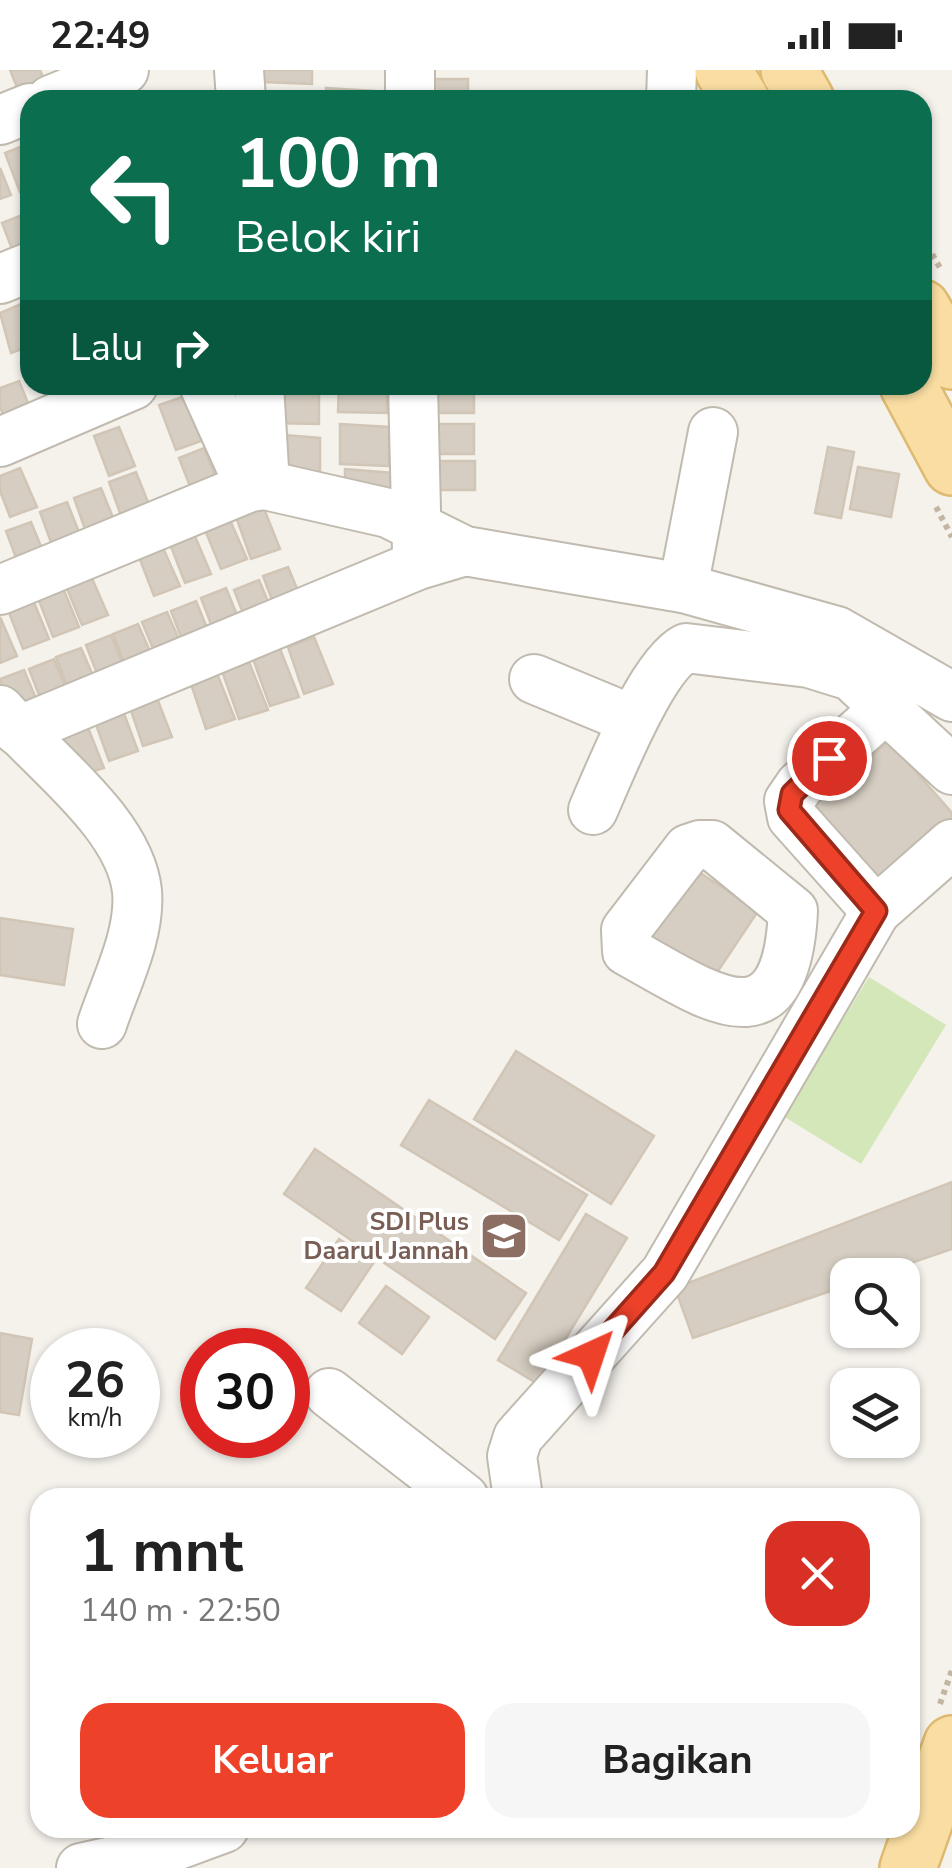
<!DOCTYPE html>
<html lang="id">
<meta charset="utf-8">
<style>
body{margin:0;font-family:"Nunito Sans",sans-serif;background:#f6f6f6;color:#222;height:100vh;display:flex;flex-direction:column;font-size:38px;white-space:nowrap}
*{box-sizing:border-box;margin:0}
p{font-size:32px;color:#767676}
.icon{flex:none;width:55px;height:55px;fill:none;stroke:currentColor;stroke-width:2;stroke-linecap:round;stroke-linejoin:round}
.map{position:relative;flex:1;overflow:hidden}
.sheet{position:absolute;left:30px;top:1418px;width:890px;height:350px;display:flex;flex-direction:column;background:#fff;border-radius:30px;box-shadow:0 2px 8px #0004}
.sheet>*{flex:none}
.top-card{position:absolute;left:20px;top:20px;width:912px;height:305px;border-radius:30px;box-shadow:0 2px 8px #0004;background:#0b6e4f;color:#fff;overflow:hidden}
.controls{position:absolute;left:830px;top:1188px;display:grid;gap:20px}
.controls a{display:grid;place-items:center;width:90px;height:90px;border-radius:20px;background:#fff;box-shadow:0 2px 8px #0004;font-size:50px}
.speed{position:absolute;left:30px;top:1258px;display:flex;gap:20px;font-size:50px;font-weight:700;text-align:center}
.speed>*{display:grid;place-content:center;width:130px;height:130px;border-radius:50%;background:#fff;box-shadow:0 2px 8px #0004;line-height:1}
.speed small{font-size:25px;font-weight:400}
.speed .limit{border:15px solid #d22;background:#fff;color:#111}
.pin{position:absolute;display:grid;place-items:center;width:85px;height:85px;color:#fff;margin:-42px;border:5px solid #fff;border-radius:50%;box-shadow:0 2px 10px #0007}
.me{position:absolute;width:110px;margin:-55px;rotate:42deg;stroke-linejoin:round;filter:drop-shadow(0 0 8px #0008)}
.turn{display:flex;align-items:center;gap:35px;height:210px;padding:0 50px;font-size:45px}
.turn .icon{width:130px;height:130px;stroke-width:2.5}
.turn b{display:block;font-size:70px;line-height:85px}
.then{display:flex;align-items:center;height:95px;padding:0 50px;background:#0003;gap:20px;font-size:38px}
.round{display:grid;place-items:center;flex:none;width:105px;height:105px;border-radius:30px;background:#f6f6f6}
.summary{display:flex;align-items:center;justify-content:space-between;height:170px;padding:0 50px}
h1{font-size:60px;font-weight:700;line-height:75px}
.button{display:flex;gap:20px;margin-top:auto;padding:20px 50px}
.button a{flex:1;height:115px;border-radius:30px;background:#ee412a;color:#fff;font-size:40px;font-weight:700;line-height:115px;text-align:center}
.button a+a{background:#f6f6f6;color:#222}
.status{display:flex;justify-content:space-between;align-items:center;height:70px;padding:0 50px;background:#fff;direction:ltr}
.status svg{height:28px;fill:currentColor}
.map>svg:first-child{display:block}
.green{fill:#d3e7b8}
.building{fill:#d6cec2;stroke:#d1c5b6;stroke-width:2.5}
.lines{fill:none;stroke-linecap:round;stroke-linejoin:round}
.minor-casing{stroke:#c1baaf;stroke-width:52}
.major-casing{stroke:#deba71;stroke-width:60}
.path{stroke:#c2b5a1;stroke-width:6;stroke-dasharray:5 5;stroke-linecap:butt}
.minor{stroke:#fff;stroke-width:48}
.major{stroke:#f9dda2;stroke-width:55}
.route-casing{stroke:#9b2a1b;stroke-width:25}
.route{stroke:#ee412a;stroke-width:18}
.labels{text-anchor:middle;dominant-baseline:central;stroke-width:8;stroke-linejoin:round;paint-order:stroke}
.education-label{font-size:25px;font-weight:bold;fill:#785e54;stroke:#fff;text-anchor:end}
</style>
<div class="status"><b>22:49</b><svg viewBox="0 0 49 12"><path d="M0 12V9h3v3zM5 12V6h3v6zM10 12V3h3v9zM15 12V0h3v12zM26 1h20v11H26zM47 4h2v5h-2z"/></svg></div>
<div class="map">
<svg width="952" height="1798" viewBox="0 0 952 1798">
<rect width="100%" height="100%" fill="#f5f2ec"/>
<polygon class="green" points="869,907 946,955 861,1094 783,1046"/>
<g class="building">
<polygon points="10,0 40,0 49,22 23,32"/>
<polygon points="263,0 312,0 312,14 263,12"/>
<rect x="417" y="9" width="51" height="21"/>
<polygon points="326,18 374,21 374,30 326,30"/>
<polygon points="30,73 30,118 20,122 5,83"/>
<polygon points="0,98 11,125 0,129"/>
<polygon points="27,143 30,187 17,192 2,153"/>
<polygon points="21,234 30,255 30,276 11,283 0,243"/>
<polygon points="19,311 35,350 9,359 0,337 0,318"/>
<polygon points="270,315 319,315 319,354 270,353"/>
<polygon points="339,315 387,315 387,343 338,342"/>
<rect x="423" y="315" width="51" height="28"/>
<polygon points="188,325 204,370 176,380 159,335"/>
<polygon points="340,354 389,357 389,396 340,394"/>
<rect x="423" y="354" width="51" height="30"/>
<polygon points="119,357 135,396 109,406 94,366"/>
<polygon points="272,364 320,368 320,406 271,405"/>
<polygon points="828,377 854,382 841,448 815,443"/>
<polygon points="204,378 220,417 194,427 179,388"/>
<rect x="425" y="391" width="50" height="29"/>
<polygon points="858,397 899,404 891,447 850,439"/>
<polygon points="20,398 37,437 10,447 0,421 0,406"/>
<polygon points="345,399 393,403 394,422 345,421"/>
<polygon points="136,402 155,450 126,460 109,412"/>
<polygon points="101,418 120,465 91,476 74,428"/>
<polygon points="261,431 280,479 251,489 234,441"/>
<polygon points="67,432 86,480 57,489 40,442"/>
<polygon points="230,450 247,489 221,499 205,460"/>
<polygon points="31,452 47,491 21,501 6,461"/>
<polygon points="194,464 211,504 185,513 170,474"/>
<polygon points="163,478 180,516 154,526 139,487"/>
<polygon points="288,497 301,528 275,538 263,506"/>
<polygon points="91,506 108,545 82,555 66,516"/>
<polygon points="259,510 272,541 246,551 234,520"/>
<polygon points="63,518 79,557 53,567 38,528"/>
<polygon points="226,518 242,557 216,567 201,528"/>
<polygon points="33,530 49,569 23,579 8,540"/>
<polygon points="196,531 212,570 186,580 171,541"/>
<polygon points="167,542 184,581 158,591 142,552"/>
<polygon points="0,547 17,586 0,593"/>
<polygon points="138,554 155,593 128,603 113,564"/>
<polygon points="111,565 127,605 101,614 86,575"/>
<polygon points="314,567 333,614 304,624 288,577"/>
<polygon points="81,578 98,617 71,627 56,587"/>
<polygon points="280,579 299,627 270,636 253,589"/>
<polygon points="54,589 70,628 44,638 29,599"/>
<polygon points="249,592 268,640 239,649 222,601"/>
<polygon points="24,600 40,638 14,648 0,609"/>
<polygon points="216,601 235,649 206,659 190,611"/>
<polygon points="153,618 172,667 143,676 127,629"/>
<polygon points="120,633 138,681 109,691 92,643"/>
<polygon points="85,650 104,698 75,707 58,660"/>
<polygon points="889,671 952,743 952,766 880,828 806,742"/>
<polygon points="696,800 758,841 712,910 650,869"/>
<polygon points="0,848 73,859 64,915 0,905"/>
<polygon points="516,981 654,1066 611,1134 474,1049"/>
<polygon points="429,1030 587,1125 559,1170 401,1075"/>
<polygon points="315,1079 526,1223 495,1269 284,1124"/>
<polygon points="952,1112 952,1179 876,1205 848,1205 848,1215 693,1268 675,1218"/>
<polygon points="586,1144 627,1168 538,1314 498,1290"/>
<polygon points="339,1169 374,1192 341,1241 306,1218"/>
<polygon points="386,1216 429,1247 402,1284 359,1253"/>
<polygon points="0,1263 32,1269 19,1345 0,1342"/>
</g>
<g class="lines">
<g class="minor-casing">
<g id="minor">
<polyline points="239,0 241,30"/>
<polyline points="410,0 410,30"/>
<polyline points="51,30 124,0"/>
<polyline points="671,30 672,0"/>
<polyline points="0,50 30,38"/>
<polyline points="0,209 30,197"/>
<polyline points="204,315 250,417"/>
<polyline points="259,315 265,415"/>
<polyline points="413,315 417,482"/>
<polyline points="0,372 133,315"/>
<polyline points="683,518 713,362"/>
<polyline points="0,520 250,417 265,415 388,443 465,481 683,518 837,561 952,627"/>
<polyline points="534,609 633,650"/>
<path d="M0,640C42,690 130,753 137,821C141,865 115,914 102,954"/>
<polyline points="18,661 418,495 465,481"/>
<path d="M593,740C610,702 651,596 686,578L809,593L851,606L952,700"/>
<path d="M700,775H712L793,841C786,986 707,925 627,881L626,860L688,779Z"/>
<polyline points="876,841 792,747 789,731 800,715 888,636"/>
<polyline points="329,1323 464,1428"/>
<polyline points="518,1428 512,1386 518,1367 665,1203 876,841 952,774"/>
<polyline points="81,1798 167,1779 224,1758"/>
</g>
</g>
<g class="major-casing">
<g id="major">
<polyline points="723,0 741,30"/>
<polyline points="789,0 806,30"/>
<polyline points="922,238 952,291"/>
<polyline points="908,315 952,397"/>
<polyline points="908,1798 952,1674"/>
</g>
</g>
<g class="path">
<polyline points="922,167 942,201"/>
<polyline points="936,437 952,467"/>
<polyline points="940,1634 952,1600"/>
</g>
<use href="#minor" class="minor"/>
<use href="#major" class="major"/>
</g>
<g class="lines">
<g class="route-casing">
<polyline id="route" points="591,1285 664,1203 876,841 789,740 792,724 829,688"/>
</g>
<use href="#route" class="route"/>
</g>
<defs>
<g id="school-square" transform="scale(2.5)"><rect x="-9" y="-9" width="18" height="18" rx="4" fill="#8d6e63" stroke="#fff"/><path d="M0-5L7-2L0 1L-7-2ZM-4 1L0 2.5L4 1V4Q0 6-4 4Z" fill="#fff"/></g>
</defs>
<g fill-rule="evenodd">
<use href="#school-square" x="504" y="1166"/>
</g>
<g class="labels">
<g class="education-label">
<text x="469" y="1152">SDI Plus<tspan x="469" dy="29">Daarul Jannah</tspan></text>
</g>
</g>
</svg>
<div class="controls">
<a><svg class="icon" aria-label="search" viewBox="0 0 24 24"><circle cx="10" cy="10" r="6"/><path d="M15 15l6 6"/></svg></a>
<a><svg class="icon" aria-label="layers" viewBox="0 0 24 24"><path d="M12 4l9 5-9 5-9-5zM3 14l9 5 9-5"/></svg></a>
</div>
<div class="speed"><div>26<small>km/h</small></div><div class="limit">30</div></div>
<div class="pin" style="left:829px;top:688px;background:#d93025"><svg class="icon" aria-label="arrive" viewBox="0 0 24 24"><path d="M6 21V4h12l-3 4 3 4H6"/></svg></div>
<svg class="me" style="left:591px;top:1285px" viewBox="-20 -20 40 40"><path d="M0-17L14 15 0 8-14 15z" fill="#ee412a" stroke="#fff" stroke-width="4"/></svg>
<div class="top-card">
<div class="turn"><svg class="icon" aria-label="left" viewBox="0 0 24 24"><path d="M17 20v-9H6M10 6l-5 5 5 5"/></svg><div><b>100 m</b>Belok kiri</div></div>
<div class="then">Lalu<svg class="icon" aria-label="right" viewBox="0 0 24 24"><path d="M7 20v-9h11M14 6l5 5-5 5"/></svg></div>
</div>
<section class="sheet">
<div class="summary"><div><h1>1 mnt</h1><p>140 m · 22:50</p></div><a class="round" style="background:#d93025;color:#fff"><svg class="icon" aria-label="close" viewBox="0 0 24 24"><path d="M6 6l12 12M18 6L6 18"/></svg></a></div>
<div class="button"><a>Keluar</a><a>Bagikan</a></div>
</section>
</div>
